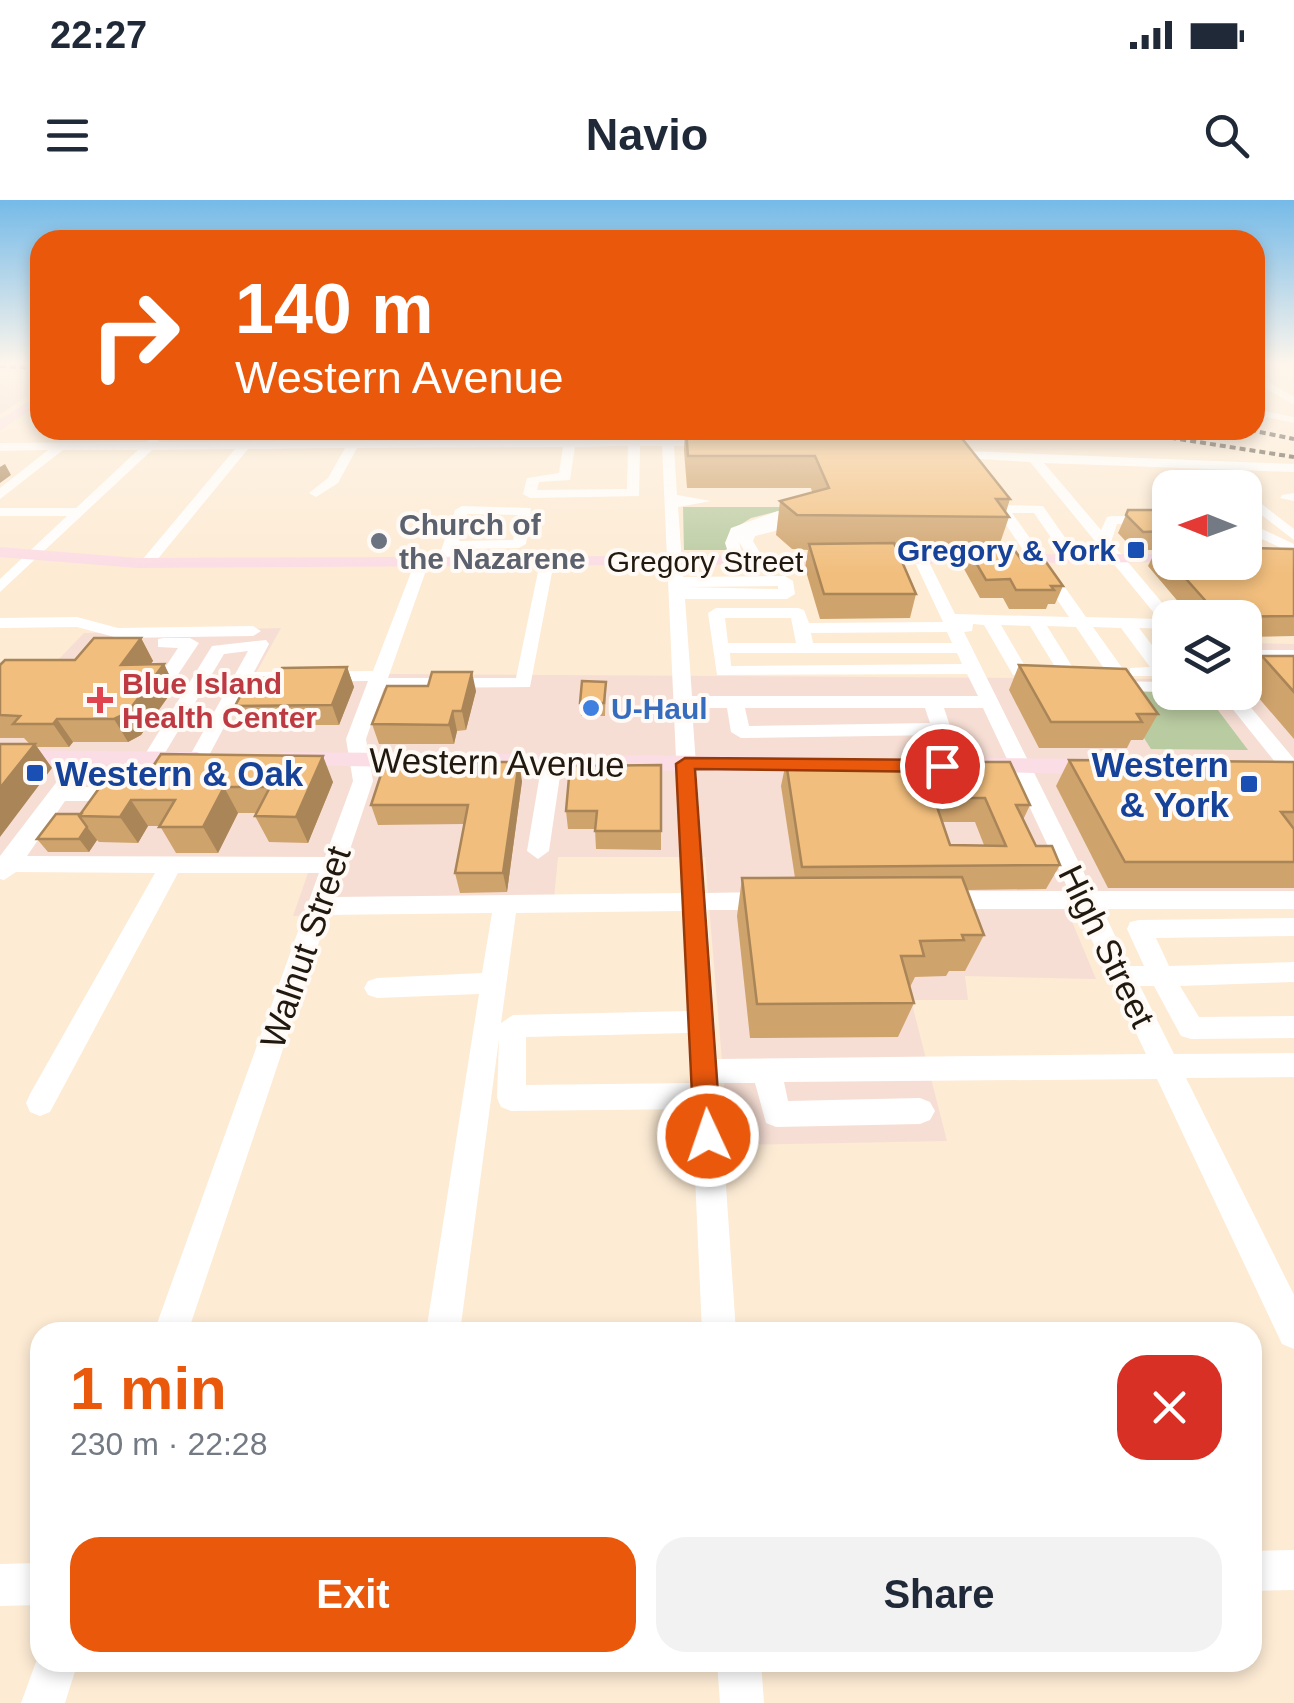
<!DOCTYPE html>
<meta charset="utf-8">
<style>
body{margin:0;font-family:Helvetica,sans-serif;background:#f2f2f3;color:#1f2937;height:100vh;display:flex;flex-direction:column;font-size:38px;white-space:nowrap}
*{box-sizing:border-box;margin:0}
p{font-size:32px;color:#747a83}
.icon{flex:none;width:55px;height:55px;fill:none;stroke:currentColor;stroke-width:2;stroke-linecap:round;stroke-linejoin:round}
.map{position:relative;flex:1;overflow:hidden}
.drawer{position:absolute;left:30px;top:1122px;width:1232px;height:350px;display:flex;flex-direction:column;background:#fff;border-radius:30px;box-shadow:0 5px 15px #0003}
.drawer>*{flex:none}
.guide{position:absolute;left:30px;top:30px;width:1235px;height:210px;border-radius:30px;box-shadow:0 5px 15px #0003;background:#ea580c;color:#fff;overflow:hidden}
.needle{width:65px;rotate:271deg}
.controls{position:absolute;left:1152px;top:270px;display:grid;gap:20px}
.controls a{display:grid;place-items:center;width:110px;height:110px;border-radius:20px;background:#fff;box-shadow:0 5px 15px #0003;font-size:50px}
.pin{position:absolute;display:grid;place-items:center;width:85px;height:85px;color:#fff;margin:-42px;border:5px solid #fff;border-radius:50%;box-shadow:0 2px 10px #0007}
.me{position:absolute;width:110px;margin:-55px;rotate:357deg;stroke-linejoin:round;filter:drop-shadow(0 0 8px #0008)}
.turn{display:flex;align-items:center;gap:35px;height:210px;padding:0 40px;font-size:45px}
.turn .icon{width:130px;height:130px;stroke-width:2.5}
.turn b{display:block;font-size:70px;line-height:85px}
.round{display:grid;place-items:center;flex:none;width:105px;height:105px;border-radius:30px;background:#f2f2f3}
.overview{display:flex;align-items:center;justify-content:space-between;height:170px;padding:0 40px}
h1{font-size:60px;font-weight:600;line-height:75px;color:#ea580c}
.button{display:flex;gap:20px;margin-top:auto;padding:20px 40px}
.button a{flex:1;height:115px;border-radius:30px;background:#ea580c;color:#fff;font-size:40px;font-weight:600;line-height:115px;text-align:center}
.button a+a{background:#f2f2f3;color:#1f2937}
.status{display:flex;justify-content:space-between;align-items:center;height:70px;padding:0 50px;background:#fff;direction:ltr}
.status svg{height:28px;fill:currentColor}
header{display:flex;justify-content:space-between;align-items:center;height:130px;padding:0 40px;background:#fff;font-size:45px;font-weight:600}
.map>svg:first-child{display:block}
.commercial{fill:#f6ded4}
.industrial{fill:#f7ded5}
.green{fill:#b9cba1}
.lines{fill:none;stroke-linecap:round;stroke-linejoin:round}
.minor{fill:#fff;fill-rule:evenodd}
.major{fill:#fbdde5;fill-rule:evenodd}
.rail{stroke:#453b2f;stroke-width:4;stroke-dasharray:6 4;stroke-linecap:butt}
.wall{fill:#cfa36c;fill-rule:evenodd}
.shaded-wall{fill:#a98558}
.building{fill:#f1be7d;stroke:#a98558;stroke-width:2.5;fill-rule:evenodd}
.route{fill:#ea580c;stroke:#983908;stroke-width:2.5}
.worship-dot{fill:#6b7280;stroke:#fffaf5;stroke-width:4}
.transit-dot{fill:#1a4fb4;stroke:#fffaf5;stroke-width:4}
.health-dot{fill:#e0444e;stroke:#fffaf5;stroke-width:4}
.shop-dot{fill:#3f7fe0;stroke:#fffaf5;stroke-width:4}
.labels{text-anchor:middle;dominant-baseline:central;stroke-width:8;stroke-linejoin:round;paint-order:stroke}
.far-worship-label{font-size:30px;font-weight:bold;fill:#5b616d;stroke:#fffaf5;text-anchor:start}
.far-transit-label{font-size:30px;font-weight:bold;fill:#164399;stroke:#fffaf5;text-anchor:end}
.far-street-label{font-size:30px;fill:#21190f;stroke:#fffaf5}
.far-health-label{font-size:30px;font-weight:bold;fill:#be3a42;stroke:#fffaf5;text-anchor:start}
.far-shop-label{font-size:30px;font-weight:bold;fill:#366cbe;stroke:#fffaf5;text-anchor:start}
.street-label{font-size:35px;fill:#21190f;stroke:#fffaf5}
.transit-label{font-size:35px;font-weight:bold;fill:#164399;stroke:#fffaf5;text-anchor:end}
</style>
<div class="status"><b>22:27</b><svg viewBox="0 0 49 12"><path d="M0 12V9h3v3zM5 12V6h3v6zM10 12V3h3v9zM15 12V0h3v12zM26 1h20v11H26zM47 4h2v5h-2z"/></svg></div>
<header><svg class="icon" aria-label="menu" viewBox="0 0 24 24"><path d="M4 6h16M4 12h16M4 18h16"/></svg>Navio<svg class="icon" aria-label="search" viewBox="0 0 24 24"><circle cx="10" cy="10" r="6"/><path d="M15 15l6 6"/></svg></header>
<div class="map">
<svg width="1294" height="1503" viewBox="0 0 1294 1503">
<rect width="100%" height="100%" fill="#fdebd4"/>
<polygon class="commercial" points="281,428 256,473 1170,479 1170,492 1245,492 1245,443 1294,444 1294,709 1066,707 1096,779 965,776 968,800 911,800 947,941 729,945 705,657 558,657 553,709 293,716 309,670 0,668 0,462 55,463 84,433"/>
<polygon class="industrial" points="0,169 40,171 40,188 0,214"/>
<g class="green">
<polygon points="683,307 794,307 751,318 732,330 729,350 684,350"/>
<polygon points="1114,491 1205,493 1248,550 1151,549"/>
</g>
<g class="lines">
<g class="minor">
<polygon points="1255,174 1294,197 1294,205 1255,182"/>
<polygon points="1255,209 1294,217 1294,223 1255,215"/>
<path d="M661,230H673V239L715,238L721,242L715,246H674L677,295L711,301L678,307L683,377L785,376L793,381L795,394L787,399H685L692,496H978L967,474L717,475L708,413L716,408H798L804,410L809,423L943,422L914,360L921,356L928,360L955,414L1069,417L995,309L1002,305L1043,306L1066,339L1064,342H1054L1034,313H1012L1086,417L1159,419L1030,262L945,257L941,250L1294,264V272L1044,263L1101,330L1107,317L1112,316L1170,317V325L1117,324L1111,342L1175,418H1170V429L1139,428L1170,469L1169,476H1130V468L1150,467L1121,428L1093,427L1125,472L1116,477L1082,476V468L1103,467L1076,427L1047,426L1075,471L1066,476L1060,475L1030,426L1001,425L1025,466L1054,467V475H1013L984,425L973,424L972,431L964,432L1093,691H1294V709H1102L1130,766H1144L1127,729L1130,722L1139,720L1294,718V736L1156,738L1169,766L1294,762V782L1180,786L1199,817L1294,816V838L1191,839L1181,836L1154,786H1140L1174,854L1294,853V877L1186,878L1294,1095V1149L1282,1144L1157,879L784,882L788,901L920,898L930,902L935,911L930,920L920,924L776,927L766,923L755,883H719L736,1132H702L692,909L511,911L501,907L497,898L499,839L460,1132H426L479,794L377,798L368,795L364,788L368,781L377,778L482,773L492,713L328,715L188,1132H154L319,673H178L50,912L40,916L30,912L26,903L30,894L155,673L16,672L4,680L0,679V656L78,554L85,552L95,558L75,587H130L140,594L130,601H65L27,656L325,657L353,581L346,539L368,481L248,482L205,563H191L188,559L248,451L224,454L159,563H145L142,559L212,446L266,440L269,444L254,472L373,471L415,362L422,358L429,362L388,478H516L540,362L547,358L554,362L530,487L384,488L366,539L373,581L334,697L682,693L662,246H640L639,296L530,298L523,294L527,278L559,273L563,247L357,248L338,283L316,297L309,293L328,278L345,248L248,249L152,366L147,367L140,363L142,360L235,249L152,250L0,392V379L67,316H0V308H76L138,250H63L0,299V288L48,250L0,251V243L146,242L155,236L159,242L662,239ZM628,246L627,289L537,290L539,282L570,280L575,247ZM778,386V389L684,387ZM725,418H791L796,443H728ZM947,432L952,443H813L811,433ZM730,453H957L962,464L731,466ZM692,508H727L731,532L741,538L941,535L951,529L944,508H983L1069,691H939L927,700L939,709H1077L1146,854L717,859L707,710H769L781,701L769,692L705,693ZM745,508H925L930,523L749,526ZM683,711L687,811L513,815L501,823L516,713ZM688,833L690,883L526,885V837Z"/>
<polygon points="1245,291 1294,329 1294,340 1245,302"/>
<polygon points="1294,293 1294,301 1280,298 1282,295"/>
<path d="M462,306L531,308L526,344L519,348L456,349L449,365H439L437,362L455,310ZM467,314L518,315L513,340L459,341Z"/>
<polygon points="778,311 806,318 795,326 755,336 753,341 764,360 762,363 752,363 739,342 744,361 732,364 725,343 731,328"/>
<polygon points="1245,321 1294,344 1294,354 1245,331"/>
<polygon points="77,417 118,428 253,426 261,431 253,436 118,438 77,427 0,428 0,418"/>
<polygon points="164,438 190,438 199,443 175,479 169,480 160,475 178,448 158,447 158,439"/>
<rect x="1245" y="450" width="49" height="10"/>
<polygon points="1105,481 1170,482 1170,492 1099,490 1099,482"/>
<polygon points="1219,492 1238,492 1294,559 1294,578 1287,577"/>
<polygon points="552,556 562,562 549,651 538,659 527,651 542,562"/>
<polygon points="1294,1350 1294,1390 1252,1391 1252,1351"/>
<polygon points="40,1363 40,1405 0,1406 0,1364"/>
<polygon points="40,1451 40,1462 78,1462 65,1503 21,1503"/>
<polygon points="717,1462 761,1462 764,1503 720,1503"/>
</g>
<g class="major">
<polygon points="40,194 40,204 0,230 0,220"/>
<polygon points="0,347 137,358 1170,354 1170,362 1177,362 137,368 0,357"/>
<polygon points="0,550 197,552 209,559 197,566 0,564"/>
<polygon points="283,552 827,557 839,565 827,573 274,565 271,560"/>
<polygon points="973,558 1107,559 1119,567 1107,575 964,571 961,566 964,561"/>
</g>
<g class="rail">
<polyline points="0,166 40,168"/>
<polyline points="1121,230 1294,257"/>
<polyline points="1250,230 1294,239"/>
</g>
</g>
<g class="wall">
<polygon points="685,230 803,230 806,237 1010,299 1006,312 1009,317 998,349 1063,386 1055,404 1048,404 1046,409 1009,409 1003,398 980,398 963,367 968,351 897,350 916,394 910,418 820,419 805,368 808,350 792,349 776,335 780,301 812,292 811,288 687,288 684,251"/>
<polygon points="1128,310 1170,310 1170,362 1245,362 1250,348 1294,349 1294,436 1245,437 1245,418 1192,418 1148,366 1156,350 1134,350 1118,333"/>
<polygon points="141,438 153,461 150,464 164,464 175,487 141,535 128,542 73,542 69,547 37,547 52,568 24,538 0,538 0,465 75,460"/>
<polygon points="1262,456 1294,456 1294,539 1245,482"/>
<polygon points="1019,465 1158,514 1143,540 1131,540 1127,548 1039,548 1009,490"/>
<polygon points="347,467 354,487 339,525 244,525 235,506 276,478"/>
<polygon points="606,482 605,516 581,516 580,503"/>
<polygon points="476,491 466,530 457,531 454,544 379,544 372,524"/>
<polygon points="1069,560 1294,562 1294,688 1108,688 1056,586"/>
<path d="M786,562L1030,605L1023,620L1036,646L1060,665L1046,689L967,690L984,735L965,771H949L946,776L915,777L910,787L914,803L898,837L750,838L737,716L742,678H795L781,586ZM942,622H975L984,645H950Z"/>
<polygon points="661,565 661,650 596,649 595,629 568,629 566,611"/>
<polygon points="105,580 333,582 308,643 269,642 255,616 257,613 238,613 218,653 176,653 160,626 148,626 138,643 99,642 97,640 89,652 48,652 37,639 81,614"/>
<polygon points="522,581 507,692 460,693 455,673 464,624 378,625 371,605"/>
</g>
<g class="shaded-wall">
<polygon points="5,264 11,275 0,283 0,267"/>
<polygon points="141,438 153,461 133,487 121,465"/>
<polygon points="164,464 175,487 141,535 128,542 114,519"/>
<polygon points="347,467 354,487 339,525 332,505"/>
<polygon points="472,472 476,491 466,530 462,511"/>
<polygon points="453,511 457,531 454,544 449,525"/>
<polygon points="57,519 73,542 69,547 53,524"/>
<polygon points="35,544 52,568 0,637 0,588"/>
<polygon points="323,556 333,582 308,643 296,617"/>
<polygon points="519,562 522,581 507,692 503,673"/>
<polygon points="224,587 238,613 218,653 203,627"/>
<polygon points="131,600 148,626 138,643 120,617"/>
<polygon points="87,627 97,640 89,652 79,639"/>
</g>
<g class="building">
<polygon points="686,230 803,230 806,237 960,236 1010,299 996,299 1009,317 797,315 780,301 829,288 815,256 688,256"/>
<polygon points="1128,310 1170,310 1170,331 1143,332 1126,315"/>
<polygon points="1245,342 1250,348 1294,349 1294,416 1220,417 1171,362 1245,362"/>
<polygon points="894,343 916,394 824,394 809,344"/>
<polygon points="1158,347 1170,347 1170,361"/>
<polygon points="1013,348 1023,362 1046,362 1063,386 1051,386 1054,390 1016,390 1010,379 986,380 968,349"/>
<polygon points="94,438 141,438 121,465 164,464 127,513 114,519 57,519 53,524 13,524 20,516 0,515 0,465 5,460 75,460"/>
<polygon points="1262,456 1294,456 1294,492"/>
<polygon points="1019,465 1126,469 1158,514 1137,514 1142,522 1051,522"/>
<polygon points="347,467 332,505 235,506 250,478 276,478 282,468"/>
<polygon points="432,472 472,472 462,511 453,511 449,525 372,524 387,486 428,486"/>
<polygon points="582,481 606,482 604,503 580,503"/>
<polygon points="0,544 35,544 0,588"/>
<polygon points="161,554 323,556 296,617 255,616 270,587 224,587 203,627 159,627 175,600 131,600 120,617 79,616 105,580 144,580"/>
<polygon points="1069,560 1294,562 1294,612 1281,612 1294,629 1294,662 1125,662"/>
<polygon points="385,562 519,562 503,673 455,673 468,605 371,605"/>
<path d="M786,562H1010L1030,605H1016L1036,646H1052L1060,665L802,667ZM934,598H985L1006,646L950,645Z"/>
<polygon points="661,565 661,631 595,631 597,611 566,611 570,566"/>
<polygon points="56,614 81,614 79,616 87,627 79,639 37,639"/>
<polygon points="962,677 984,735 962,735 964,740 920,741 924,756 901,756 914,803 757,804 742,678"/>
</g>
<linearGradient id="sky" x2="0" y2="1"><stop stop-color="#75bae8"/><stop offset="0.44" stop-color="#fef6ec"/><stop offset="1" stop-color="#fef6ec" stop-opacity="0"/></linearGradient>
<rect width="1294" height="374" fill="url(#sky)"/>
<polygon class="route" points="685,558 942,560 951,566 942,572 695,569 721,936 717,945 708,948 698,945 694,936 676,564"/>
<circle class="worship-dot" cx="379" cy="341" r="10"/>
<g class="transit-dot">
<rect x="1126" y="340" width="20" height="20" rx="5"/>
<rect x="25" y="563" width="20" height="20" rx="5"/>
<rect x="1239" y="574" width="20" height="20" rx="5"/>
</g>
<path class="health-dot" d="M95 485h10v10h10v10h-10v10h-10v-10h-10v-10h10z"/>
<circle class="shop-dot" cx="591" cy="508" r="10"/>
<g class="labels">
<g class="far-worship-label">
<text x="399" y="324">Church of<tspan x="399" dy="34">the Nazarene</tspan></text>
</g>
<g class="far-transit-label">
<text x="1116" y="350">Gregory &amp; York</text>
</g>
<g class="far-street-label">
<text x="705" y="361">Gregory Street</text>
</g>
<g class="far-health-label">
<text x="122" y="483">Blue Island<tspan x="122" dy="34">Health Center</tspan></text>
</g>
<g class="far-shop-label">
<text x="611" y="508">U-Haul</text>
</g>
<g class="street-label">
<text transform="translate(497 562) rotate(1)">Western Avenue</text>
<text transform="translate(1107 746) rotate(64)">High Street</text>
<text transform="translate(305 747) rotate(-71)">Walnut Street</text>
</g>
<g class="transit-label">
<text x="1229" y="564">Western<tspan x="1229" dy="40">&amp; York</tspan></text>
<text x="55" y="573" text-anchor="start">Western &amp; Oak</text>
</g>
</g>
</svg>
<div class="controls">
<a><svg class="needle" viewBox="-14 -14 28 28"><path d="M0-13l5 13h-10z" fill="#e53935"/><path d="M0 13l5-13h-10z" fill="#747a83"/></svg></a>
<a><svg class="icon" aria-label="layers" viewBox="0 0 24 24"><path d="M12 4l9 5-9 5-9-5zM3 14l9 5 9-5"/></svg></a>
</div>
<div class="pin" style="left:942px;top:566px;background:#d93025"><svg class="icon" aria-label="arrive" viewBox="0 0 24 24"><path d="M6 21V4h12l-3 4 3 4H6"/></svg></div>
<svg class="me" style="left:708px;top:936px" viewBox="-20 -20 40 40"><circle r="17" fill="#ea580c" stroke="#fff" stroke-width="3"/><path d="M0-11L8 9 0 5-8 9z" fill="#fff"/></svg>
<div class="guide">
<div class="turn"><svg class="icon" aria-label="right" viewBox="0 0 24 24"><path d="M7 20v-9h11M14 6l5 5-5 5"/></svg><div><b>140 m</b>Western Avenue</div></div>
</div>
<section class="drawer">
<div class="overview"><div><h1>1 min</h1><p>230 m · 22:28</p></div><a class="round" style="background:#d93025;color:#fff"><svg class="icon" aria-label="close" viewBox="0 0 24 24"><path d="M6 6l12 12M18 6L6 18"/></svg></a></div>
<div class="button"><a>Exit</a><a>Share</a></div>
</section>
</div>
